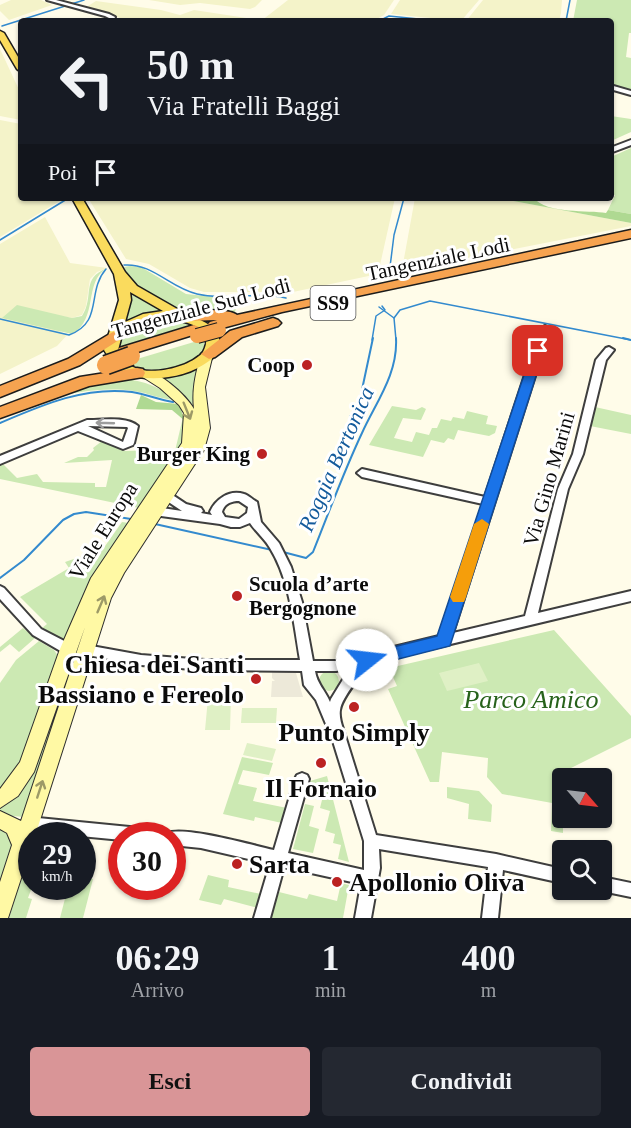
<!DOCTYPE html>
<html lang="it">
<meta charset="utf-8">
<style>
body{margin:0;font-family:Georgia,serif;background:#242831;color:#f1f3f6;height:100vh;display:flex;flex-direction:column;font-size:22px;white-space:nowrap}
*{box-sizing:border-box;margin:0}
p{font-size:20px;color:#9ea1a6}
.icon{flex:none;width:33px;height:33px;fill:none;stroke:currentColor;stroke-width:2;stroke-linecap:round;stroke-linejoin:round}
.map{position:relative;height:918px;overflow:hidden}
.details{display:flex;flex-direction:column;background:#171b24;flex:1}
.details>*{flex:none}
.banner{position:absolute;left:18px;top:18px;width:596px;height:183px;border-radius:6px;box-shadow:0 2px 4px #0004;background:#171b24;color:#f1f3f6;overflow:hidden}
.needle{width:39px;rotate:118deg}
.tools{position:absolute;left:552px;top:768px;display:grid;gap:12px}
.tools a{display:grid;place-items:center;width:60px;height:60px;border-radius:6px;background:#171b24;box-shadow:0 2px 4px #0004;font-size:30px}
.speed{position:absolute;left:18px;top:822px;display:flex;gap:12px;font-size:30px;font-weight:700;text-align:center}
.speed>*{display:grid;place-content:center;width:78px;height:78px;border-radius:50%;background:#171b24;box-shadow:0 2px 4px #0004;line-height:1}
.speed small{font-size:15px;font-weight:400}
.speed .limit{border:9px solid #d22;background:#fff;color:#111}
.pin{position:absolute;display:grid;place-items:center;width:51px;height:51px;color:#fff;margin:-26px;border-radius:12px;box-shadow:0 3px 9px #0006}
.me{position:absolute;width:66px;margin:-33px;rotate:74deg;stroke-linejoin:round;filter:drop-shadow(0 0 4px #0008)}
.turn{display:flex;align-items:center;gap:21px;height:126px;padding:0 30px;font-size:27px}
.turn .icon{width:78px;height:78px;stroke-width:2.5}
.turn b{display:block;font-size:42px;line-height:51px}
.then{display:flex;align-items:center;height:57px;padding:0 30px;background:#0003;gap:12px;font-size:22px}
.eta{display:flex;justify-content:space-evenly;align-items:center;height:102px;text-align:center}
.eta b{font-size:36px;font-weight:600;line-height:42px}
.action{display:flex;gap:12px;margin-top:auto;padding:12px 30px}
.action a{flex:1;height:69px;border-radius:6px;background:#d99597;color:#111;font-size:24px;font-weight:600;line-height:69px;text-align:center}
.action a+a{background:#242831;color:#f1f3f6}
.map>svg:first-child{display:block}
.farmland{fill:#f4f3c9}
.green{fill:#cce9b3}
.forest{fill:#afd992}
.pitch{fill:#dff0c5}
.plaza{fill:#ede9d9}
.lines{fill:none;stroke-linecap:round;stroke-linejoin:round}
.stream-far1{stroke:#338ace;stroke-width:1.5}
.stream{stroke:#338ace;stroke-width:2}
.street-casing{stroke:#3e3e3e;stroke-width:4}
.secondary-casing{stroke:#2d2d2d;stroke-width:2}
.primary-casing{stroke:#1c1c1c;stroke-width:3}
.highway-casing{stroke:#1c1c1c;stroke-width:3}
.street{fill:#fff;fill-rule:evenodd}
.secondary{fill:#fff9a4;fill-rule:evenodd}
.primary{fill:#fadb5d;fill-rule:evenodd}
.highway{fill:#f6a350;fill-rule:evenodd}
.highway-bridge-far1-casing{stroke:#1c1c1c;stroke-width:16;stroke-linecap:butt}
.highway-bridge-casing{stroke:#1c1c1c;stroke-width:21;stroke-linecap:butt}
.highway-bridge-far1{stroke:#f6a350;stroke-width:14}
.highway-bridge{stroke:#f6a350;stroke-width:18}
.oneway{stroke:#9d9a67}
.oneway2{stroke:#9d9d9d}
.route{fill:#1a73e8;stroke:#114b97;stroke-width:1.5}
.slow{fill:#f59e0b}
.poi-dot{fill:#bb2223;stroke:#fff;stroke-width:2}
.labels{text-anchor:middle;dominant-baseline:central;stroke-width:6;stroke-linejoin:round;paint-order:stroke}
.shield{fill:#fff;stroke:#545454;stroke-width:1.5}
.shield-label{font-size:20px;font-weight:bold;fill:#0b0b0b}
.street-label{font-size:21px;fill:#0b0b0b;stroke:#fff}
.poi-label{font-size:21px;font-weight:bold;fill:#0b0b0b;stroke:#fff;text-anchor:end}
.water-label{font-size:22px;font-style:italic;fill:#145b9c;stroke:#fff}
.near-poi-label{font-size:26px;font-weight:bold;fill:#0b0b0b;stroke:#fff}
.near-park-label{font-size:26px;font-style:italic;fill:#27621b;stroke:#fff}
</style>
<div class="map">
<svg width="631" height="918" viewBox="0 0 631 918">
<rect width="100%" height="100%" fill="#fffce9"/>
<g class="farmland">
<polygon points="11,0 41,0 52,5 9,20 0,11 0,5"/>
<polygon points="149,0 262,0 255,7 250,9 200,3 180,5"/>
<polygon points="288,0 394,0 384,15 373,21 261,21"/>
<polygon points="400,0 479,0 461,21 391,14"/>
<polygon points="483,0 562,0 561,13 559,21 466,21"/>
<polygon points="96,1 161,10 180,15 194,10 253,19 251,21 117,21 120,18 89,8 88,6"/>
<polygon points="0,49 21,94 21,120 0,116"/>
<polygon points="0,120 21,124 21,198 63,199 0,237"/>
<polygon points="88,198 395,198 378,274 293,292 204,292 190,288 149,264 126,259"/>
<polygon points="415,198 497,198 631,223 631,226 407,270 403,264"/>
<polygon points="45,217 70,263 107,268 97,272 90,279 86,306 82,315 72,318 61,316 61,332 68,334 57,346 0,374 0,244"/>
</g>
<g class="green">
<polygon points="577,0 631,0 631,33 629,33 626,57 631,58 631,91 611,86 610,21 573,21"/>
<polygon points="611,116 631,119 631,132 611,141"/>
<polygon points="631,148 631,214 608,210 615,195 611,194 611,157"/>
<path d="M130,266L141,267L186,294L223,298L221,300L236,308L235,312C201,319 164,308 137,287C131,282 127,273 124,267Z"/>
<path d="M107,268C83,282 99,319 72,334L2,318L17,305L72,318L82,316C95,296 80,279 107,268Z"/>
<polygon points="132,294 167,312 123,324"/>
<path d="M172,320L196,327L119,351C121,325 150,321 172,320Z"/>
<path d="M204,339C209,372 146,377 127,362Z"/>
<path d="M198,367L197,419C190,398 177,392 161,378L185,374Z"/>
<path d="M125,379C143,381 162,387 175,400C160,399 148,393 134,391C104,387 76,392 47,399L91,384Z"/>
<polygon points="392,406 416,410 422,407 426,409 421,420 403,418 394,438 412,442 416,432 429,435 432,428 437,428 441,419 451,421 453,417 464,419 467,411 488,416 486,424 497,426 495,433 489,436 458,430 454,440 448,438 444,443 431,440 423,457 369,445"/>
<polygon points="595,407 631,415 631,434 590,426"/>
<polygon points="183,417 185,421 183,443 139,508 0,479 0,465 3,464 17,478 37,474 43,482 95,483 95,487 106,487 112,460 64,463 78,457 87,457 94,450 93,448 102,441 125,451 154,450 167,453 175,451"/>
<polygon points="122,522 129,523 66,639 49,635 41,629 47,624 20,597 69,568 65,562 103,549"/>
<polygon points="23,628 35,638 19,652 10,644 0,652 0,647"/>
<polygon points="554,630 631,716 631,738 563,772 563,833 551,831 552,803 502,794 487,777 488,758 442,752 439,782 430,782 388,689 397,686 389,668"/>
<polygon points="39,641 54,650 58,656 24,760 0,792 0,683 16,660"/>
<polygon points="71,661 78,662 25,817 0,815 0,808"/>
<circle cx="329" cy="681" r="10"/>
<polygon points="242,757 273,763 269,775 243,770 238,784 257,788 253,801 287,808 282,823 255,817 254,821 223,814"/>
<polygon points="327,776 349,862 338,859 341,845 333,843 335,834 325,831 330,811 320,808 325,788 309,785 310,781"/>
<polygon points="447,787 479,791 492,805 491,822 468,819 469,804 447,798"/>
<polygon points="305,804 314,806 309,826 319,829 313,853 293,849"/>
<polygon points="0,826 8,831 15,848 0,879"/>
<polygon points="31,845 32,887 28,898 32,899 26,918 9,918"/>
<polygon points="208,875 229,880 228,887 261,894 258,908 224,899 221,905 199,900"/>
<polygon points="83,878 93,879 83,918 60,918 68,887 82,886"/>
<polygon points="341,883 349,885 343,918 271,918 279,892 307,899 309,894 337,901"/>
</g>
<g class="forest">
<path d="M497,198H534C546,214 589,210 606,213L608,210L631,214V223Z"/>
<polygon points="141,395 156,402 179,404 185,421 172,410 136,409"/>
</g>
<g class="pitch">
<polygon points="479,663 488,681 447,691 439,673"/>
<polygon points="231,697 230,730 205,730 208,698"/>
<polygon points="242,708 277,708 276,723 241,723"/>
<polygon points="247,743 276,749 272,761 243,755"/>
</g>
<polygon class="plaza" points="272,671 296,673 303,697 271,697 272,681 275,681 272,678"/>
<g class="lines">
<g class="stream-far1">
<polyline points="379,21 389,16 438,21"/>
<polyline points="566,21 570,0"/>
<polyline points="2,26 84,0"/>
<polyline points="0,240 67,199"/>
<path d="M124,265C153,263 170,288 197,294C226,301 257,291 286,298"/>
<polyline points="389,275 394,235 404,198"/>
<polyline points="379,307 394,318"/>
<path d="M0,319L69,335C104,322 86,292 106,269"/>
<polyline points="372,340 376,316 385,310 382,306"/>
<polyline points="396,340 394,318 400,310 430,301 631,340"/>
</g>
<g class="stream">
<polyline points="623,338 631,340"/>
<polyline points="350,417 360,399 373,338"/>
<path d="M0,423C42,405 85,386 132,392C146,394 159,400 173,402"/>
<polyline points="155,524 272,550"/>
<path d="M283,552L306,558L313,552C329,512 344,471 362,433C376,402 398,374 396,338"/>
<polyline points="0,578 24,560 63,520 74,514 86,512 131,519"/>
</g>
<g class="street-casing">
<g id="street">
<polygon points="47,0 56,0 109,14 115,17 113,21 107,21 109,18 105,16"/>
<polygon points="610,85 631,91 631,95 610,89"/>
<polygon points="631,140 631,145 610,153 610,148"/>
<path d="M545,326L550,329L453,633L525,616L558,489L573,454L596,360L606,348L609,347L614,350L606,360L583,454L568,489L538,613L631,591V601L371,663C363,673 342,696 340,710C339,716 341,723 343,729L376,835L496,854L562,869V883L503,870L498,918H482L488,867L379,849L380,868L371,918H355L361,884L284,867L270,918H254L270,864L201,848L172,845V836H166L167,833C186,826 251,845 274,850L295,779L297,775L302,773L307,775L309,779L288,853L364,870V841L328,725L326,724L316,700L304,685L302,671L205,670L141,665L82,654L80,650L82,646L86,645L141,655L205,660H300C294,625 290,580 270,548C265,539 256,532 250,523L240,527H231L220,524L161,516L151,513L147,507L149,504L153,503L162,508L182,511L164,499L163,496L168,492L186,504L201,508L203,511L201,513L212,515L210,512C215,500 229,489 244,494C248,495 253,500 257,502L261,522L279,543L291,567L302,602L313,661H336L439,636L483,504L362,477L357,473L362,469L485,497L540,329ZM239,501L248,507L247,513L239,519L225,517L222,512C224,504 231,501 239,501ZM350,668L331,699L330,702C325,690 317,684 315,671H336Z"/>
<path d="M87,420C102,420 126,416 138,426L134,443L133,445L123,449L78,431L0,464V456ZM88,426L127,427L128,428L123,442Z"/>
<polygon points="0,586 4,588 41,629 72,645 74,649 72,653 68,654 64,653 33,635 0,599"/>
<polygon points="28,817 150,829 155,831 157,836 122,836 122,840 28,831 23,829 21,824 23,819"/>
<polygon points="602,877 631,883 631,897 597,890 602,890"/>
</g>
</g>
<g class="secondary-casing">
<path id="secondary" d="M206,354L212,358L205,387L210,428L204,450L124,573L111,598L35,836H32V845L10,912L8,918H0V882L12,845L7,833L0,829V811L21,821L85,627L34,772L18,796L0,808V789L20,762L60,649L91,578L182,443L184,413L179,405L160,388L138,374L140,371C157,368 186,395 194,409C192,391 195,376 200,358Z"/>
</g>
<g class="primary-casing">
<g id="primary">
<polygon points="0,31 4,33 21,62 21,72 17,69 0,40"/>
<path d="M72,198H82L125,272L137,286L179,310L181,314C197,317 228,328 217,350C215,354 213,359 209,361C188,377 150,384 126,373C115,369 110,359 104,350L119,300L114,274ZM130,292L163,311L143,314L125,322L131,300ZM163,319C178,320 208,323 206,344C205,348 203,354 199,356C185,368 150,376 133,367C126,363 122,357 118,350L122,335L147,321Z"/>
</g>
</g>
<g class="highway-casing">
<g id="highway">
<path d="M631,230V238L282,312L215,330L207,325L210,322L217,320L185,321L177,316C184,309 230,308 237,315Z"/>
<polygon points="273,318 278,320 281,323 278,326 242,337 215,357 209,359 201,354 230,331"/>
<polygon points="194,325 199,327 202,330 199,333 125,356 117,351 119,348"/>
<polygon points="113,332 119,334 121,337 119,340 80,365 0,397 0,386 68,359"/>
<polygon points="137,368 143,369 145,373 143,377 89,386 0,418 0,407 80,377"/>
</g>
</g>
<use href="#street" class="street"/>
<use href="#secondary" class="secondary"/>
<use href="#primary" class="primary"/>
<use href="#highway" class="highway"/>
<g class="highway-bridge-far1-casing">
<polyline id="highway-bridge-far1" points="197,336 219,330"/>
</g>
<g class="highway-bridge-casing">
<polyline id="highway-bridge" points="106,365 131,356"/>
</g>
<use href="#highway-bridge-far1" class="highway-bridge-far1"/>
<use href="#highway-bridge" class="highway-bridge"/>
</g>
<defs><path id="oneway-shaft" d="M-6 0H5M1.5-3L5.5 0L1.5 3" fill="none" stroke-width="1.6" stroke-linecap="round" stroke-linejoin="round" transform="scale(1.5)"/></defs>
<g class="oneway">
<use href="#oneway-shaft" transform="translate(187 411) rotate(68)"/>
<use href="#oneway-shaft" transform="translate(101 604) rotate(-67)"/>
<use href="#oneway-shaft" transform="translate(40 789) rotate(-72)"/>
</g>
<use class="oneway2" href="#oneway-shaft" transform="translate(105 423) rotate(-178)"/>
<polygon class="route" points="538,347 544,351 450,646 367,667 361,665 359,660 361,655 437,636 532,351"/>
<polygon class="slow" points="482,519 489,524 466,597 464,602 453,602 450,597 474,524"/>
<g class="poi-dot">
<circle cx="307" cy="365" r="6"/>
<circle cx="262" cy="454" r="6"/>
<circle cx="237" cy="596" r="6"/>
<circle cx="256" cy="679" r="6"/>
<circle cx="354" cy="707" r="6"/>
<circle cx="321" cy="763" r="6"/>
<circle cx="237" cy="864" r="6"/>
<circle cx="337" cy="882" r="6"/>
</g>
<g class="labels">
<rect class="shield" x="310.5" y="286" width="45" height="34" rx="4.5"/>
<g class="shield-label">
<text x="333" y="303">SS9</text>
</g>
<g class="street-label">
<text transform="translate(438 259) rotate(-12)">Tangenziale Lodi</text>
<text transform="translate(201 308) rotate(-15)">Tangenziale Sud Lodi</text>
<text transform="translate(549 479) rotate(-74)">Via Gino Marini</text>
<text transform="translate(103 531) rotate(-58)">Viale Europa</text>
</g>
<g class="poi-label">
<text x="295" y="365">Coop</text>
<text x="250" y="454">Burger King</text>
<text x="249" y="584" text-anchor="start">Scuola d’arte<tspan x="249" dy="24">Bergognone</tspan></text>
</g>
<g class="water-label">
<text transform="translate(336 459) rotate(-66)">Roggia Bertonica</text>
</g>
<g class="near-poi-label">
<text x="244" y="664" text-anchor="end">Chiesa dei Santi<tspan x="244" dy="30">Bassiano e Fereolo</tspan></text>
<text x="354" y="732">Punto Simply</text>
<text x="321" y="788">Il Fornaio</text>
<text x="249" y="864" text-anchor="start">Sarta</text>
<text x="349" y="882" text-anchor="start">Apollonio Oliva</text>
</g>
<g class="near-park-label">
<text x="531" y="699">Parco Amico</text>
</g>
</g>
</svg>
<div class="tools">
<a><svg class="needle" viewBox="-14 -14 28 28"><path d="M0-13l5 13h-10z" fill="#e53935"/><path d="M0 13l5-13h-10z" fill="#9ea1a6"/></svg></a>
<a><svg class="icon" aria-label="search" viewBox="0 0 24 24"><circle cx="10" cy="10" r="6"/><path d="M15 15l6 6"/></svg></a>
</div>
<div class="speed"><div>29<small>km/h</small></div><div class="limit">30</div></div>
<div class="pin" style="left:538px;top:351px;background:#d93025"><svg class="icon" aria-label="arrive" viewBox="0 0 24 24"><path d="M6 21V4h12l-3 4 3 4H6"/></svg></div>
<svg class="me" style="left:367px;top:660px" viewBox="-20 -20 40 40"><circle r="19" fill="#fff"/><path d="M0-13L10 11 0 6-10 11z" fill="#1a73e8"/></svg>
<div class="banner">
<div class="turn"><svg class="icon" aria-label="left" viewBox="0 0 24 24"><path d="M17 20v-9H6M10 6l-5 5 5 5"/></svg><div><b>50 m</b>Via Fratelli Baggi</div></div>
<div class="then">Poi<svg class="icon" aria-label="arrive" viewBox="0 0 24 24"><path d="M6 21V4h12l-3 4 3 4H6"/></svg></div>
</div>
</div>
<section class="details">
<div class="eta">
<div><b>06:29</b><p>Arrivo</p></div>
<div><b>1</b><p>min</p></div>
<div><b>400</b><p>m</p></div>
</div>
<div class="action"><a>Esci</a><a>Condividi</a></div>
</section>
